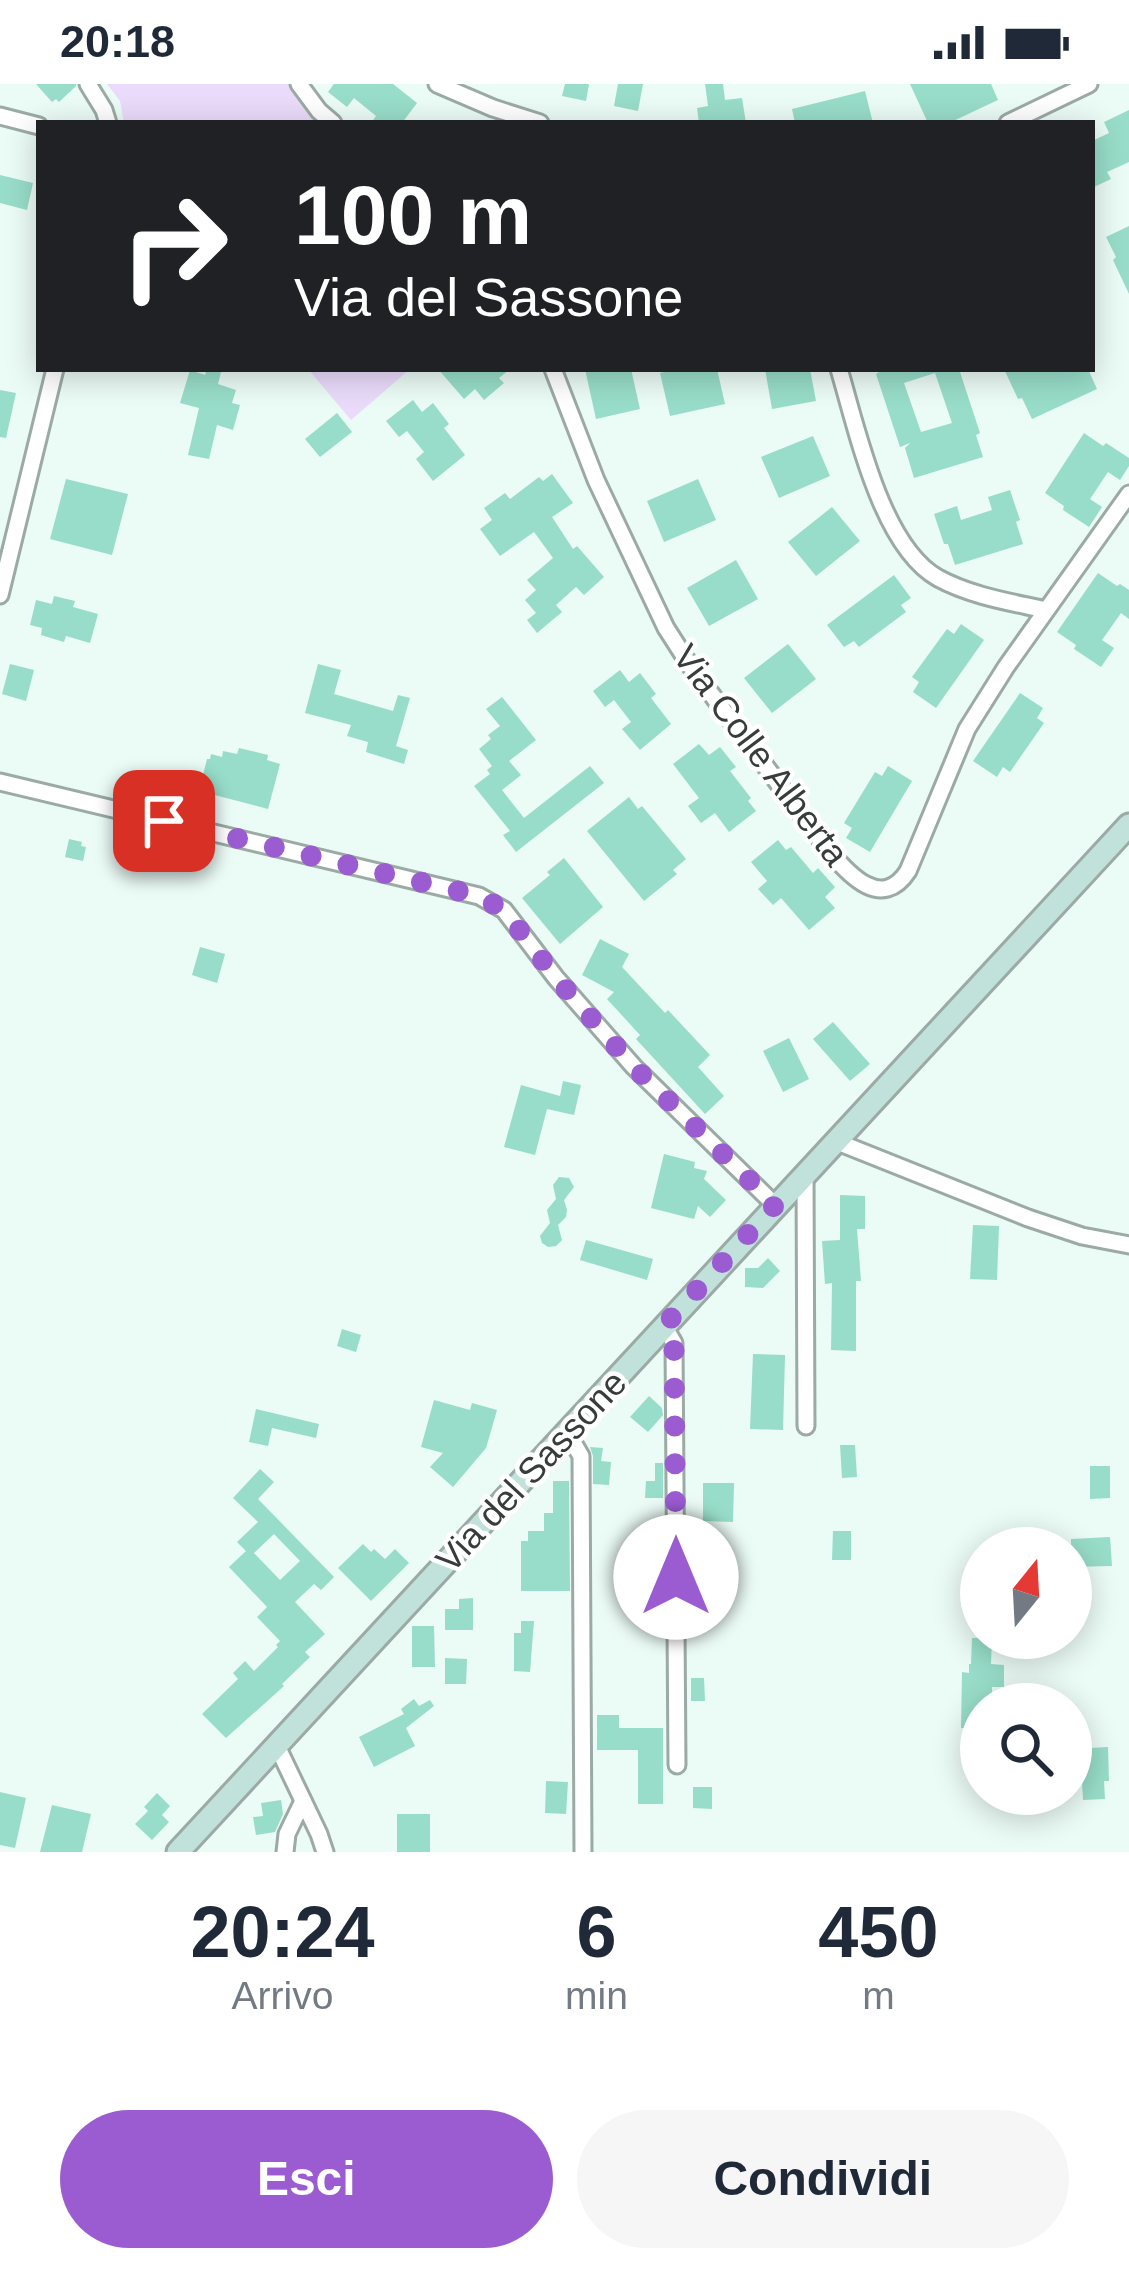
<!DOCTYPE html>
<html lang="it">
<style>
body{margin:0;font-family:Helvetica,sans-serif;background:#f6f6f7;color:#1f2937;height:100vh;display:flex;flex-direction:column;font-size:45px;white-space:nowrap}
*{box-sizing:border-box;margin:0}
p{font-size:39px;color:#747a83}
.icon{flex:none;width:66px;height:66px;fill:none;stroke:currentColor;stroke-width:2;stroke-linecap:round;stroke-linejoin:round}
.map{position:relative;height:1768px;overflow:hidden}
.side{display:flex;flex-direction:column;background:#fff;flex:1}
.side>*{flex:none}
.hud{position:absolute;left:36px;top:36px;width:1059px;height:252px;border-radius:0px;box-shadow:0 6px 30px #0003;background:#202124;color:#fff;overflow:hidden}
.needle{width:78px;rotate:18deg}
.fabs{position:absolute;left:960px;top:1443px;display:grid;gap:24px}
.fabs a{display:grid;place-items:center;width:132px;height:132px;border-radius:50%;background:#fff;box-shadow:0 6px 30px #0003;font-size:60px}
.pin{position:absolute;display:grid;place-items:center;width:102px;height:102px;color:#fff;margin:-51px;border-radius:24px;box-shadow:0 6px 18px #0006}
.me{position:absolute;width:132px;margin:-66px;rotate:0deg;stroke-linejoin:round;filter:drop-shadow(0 0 9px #0008)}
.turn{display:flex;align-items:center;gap:42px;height:252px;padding:0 60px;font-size:54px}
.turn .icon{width:156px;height:156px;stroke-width:2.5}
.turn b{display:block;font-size:84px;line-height:102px}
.eta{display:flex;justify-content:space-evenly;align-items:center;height:204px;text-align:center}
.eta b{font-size:72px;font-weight:600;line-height:84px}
.action{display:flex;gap:24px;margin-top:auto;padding:24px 60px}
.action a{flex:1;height:138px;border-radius:72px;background:#9b5cd2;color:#fff;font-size:48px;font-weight:600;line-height:138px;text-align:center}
.action a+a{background:#f6f6f7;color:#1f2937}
.status{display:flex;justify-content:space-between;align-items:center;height:84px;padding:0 60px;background:#fff;direction:ltr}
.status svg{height:33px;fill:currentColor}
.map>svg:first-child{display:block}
.green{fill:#eadbfb}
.building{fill:#98ddc9;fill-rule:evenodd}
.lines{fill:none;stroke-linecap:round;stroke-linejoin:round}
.street-casing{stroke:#9baaa5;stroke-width:21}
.secondary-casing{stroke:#9baaa5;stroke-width:27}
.street{stroke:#fff;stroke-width:15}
.secondary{stroke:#c0e2db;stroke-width:21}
.route{stroke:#9b5cd2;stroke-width:21;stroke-dasharray:0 37.8}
.labels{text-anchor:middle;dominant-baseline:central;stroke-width:9;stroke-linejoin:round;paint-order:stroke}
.street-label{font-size:36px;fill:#363d3b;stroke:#fff}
</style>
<div class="status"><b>20:18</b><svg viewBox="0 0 49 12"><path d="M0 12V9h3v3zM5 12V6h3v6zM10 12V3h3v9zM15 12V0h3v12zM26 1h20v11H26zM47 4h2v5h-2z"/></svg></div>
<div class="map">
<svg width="1129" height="1768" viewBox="0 0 1129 1768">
<rect width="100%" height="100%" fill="#ebfbf6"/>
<g class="green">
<polygon points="107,0 291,0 295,11 318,39 124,39 120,17"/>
<polygon points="308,285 410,285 351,336"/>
</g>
<g class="building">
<polygon points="36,0 76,0 76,2 59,18 56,15 52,18"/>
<polygon points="334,0 393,0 417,19 402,39 371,39 376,32 354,14 347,23 328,8"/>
<polygon points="565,0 589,0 586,17 562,12"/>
<polygon points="618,0 643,0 638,27 614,22"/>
<polygon points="705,0 723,0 725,16 742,14 746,39 699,39 697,24 708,22"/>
<polygon points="910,0 991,0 998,16 949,39 928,39"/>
<polygon points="865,7 873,39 795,39 792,25"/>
<polygon points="1129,26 1129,78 1107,88 1111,95 1092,104 1092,57 1109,49 1104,38"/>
<polygon points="0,91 33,99 27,126 0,119"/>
<polygon points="1129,142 1129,210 1113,176 1116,173 1106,153"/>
<polygon points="207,285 221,288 218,300 236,306 232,319 240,321 233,346 217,341 209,375 188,371 199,324 180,319 190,286 205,291"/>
<polygon points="438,285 510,285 499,294 504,299 484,316 475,305 464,315"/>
<polygon points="585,285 631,285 640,325 596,335"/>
<polygon points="678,285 717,285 725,320 670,332 660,289"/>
<polygon points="765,285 810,285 816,317 772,325"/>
<path d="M884,285H959L980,349L976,351L983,373L914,394L905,364L910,359L900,363L876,290ZM935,289L952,339L921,348L904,299Z"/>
<polygon points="1004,285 1088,285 1097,305 1032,335 1022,314 1018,315"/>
<polygon points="0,306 16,309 6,354 0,353"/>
<polygon points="413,316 422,328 433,319 449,340 444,344 465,371 433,397 416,375 424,368 407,347 399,353 386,337"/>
<polygon points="337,329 352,348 320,373 305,355"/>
<polygon points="1084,349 1103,362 1106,359 1129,374 1129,382 1120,396 1108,388 1090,415 1102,423 1089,443 1063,426 1064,422 1045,409"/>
<polygon points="813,352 830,392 779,414 761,373"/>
<polygon points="552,390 573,419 552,433 573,465 577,462 604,493 584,511 576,503 556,521 562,528 537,549 527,536 536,529 525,516 536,506 527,496 553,474 534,448 500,472 480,445 492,436 484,424 505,409 510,415 539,393 543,397"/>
<polygon points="66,395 128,410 112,471 50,455"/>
<polygon points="698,395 716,436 664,458 647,417"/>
<polygon points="1010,406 1020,436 1016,438 1023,460 955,481 948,460 944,460 934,430 957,422 961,436 992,426 988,413"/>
<polygon points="832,423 860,457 816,492 788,458"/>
<polygon points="736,476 758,515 709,542 687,504"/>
<polygon points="1098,489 1117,502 1120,500 1129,506 1129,535 1121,529 1102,556 1114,564 1101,583 1074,565 1076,561 1057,548"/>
<polygon points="894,491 911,514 901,521 906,528 859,563 854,557 844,563 827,541"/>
<polygon points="54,512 75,517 73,523 98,530 90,559 66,552 64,558 41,551 42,544 30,541 36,516 52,520"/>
<polygon points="961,540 984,556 936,624 913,608 919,598 912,593 947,545 954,550"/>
<polygon points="788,560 816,595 772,629 744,594"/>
<polygon points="10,580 34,586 26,617 2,610"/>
<polygon points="318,580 341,586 334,610 393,627 398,611 410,614 396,662 408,666 404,680 366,668 368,658 347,652 351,641 305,629"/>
<polygon points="620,586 629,598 640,589 656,610 651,614 671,640 640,666 622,645 631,638 614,616 605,623 593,607"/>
<polygon points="1020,609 1043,624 1037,634 1044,639 1010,688 1003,683 997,693 973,677"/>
<polygon points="502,613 536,656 509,677 521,691 502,706 524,734 590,682 604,699 516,768 503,751 510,747 474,702 490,690 487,686 492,682 479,665 491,655 488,651 500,642 486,625"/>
<polygon points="699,660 709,671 720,663 736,683 730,687 751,714 748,717 756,727 729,748 715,729 701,739 688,722 699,714 673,680"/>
<polygon points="239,664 268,671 267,676 280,680 268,725 199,707 207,675 210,675 211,670 222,673 223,667 237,670"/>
<polygon points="888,682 912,697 870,768 846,754 852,744 844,739 875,688 882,692"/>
<polygon points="629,713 638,725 642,722 686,775 673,786 677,790 644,817 587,747"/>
<polygon points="69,755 82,758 81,762 86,763 83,777 65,773"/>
<polygon points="778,756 786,766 791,763 813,789 818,784 835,803 825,813 835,824 809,846 781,814 773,821 758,805 767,797 751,778"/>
<polygon points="564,774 603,823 560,860 522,814 550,791 547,788"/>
<polygon points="600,855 629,870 622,883 665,929 668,926 710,971 698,983 724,1012 705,1030 636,955 640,951 607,915 614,908 582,891"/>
<polygon points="200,863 225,870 217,899 192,891"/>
<polygon points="833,938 870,980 850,997 813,955"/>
<polygon points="789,954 809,995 783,1008 763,967"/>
<polygon points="563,997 581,1001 574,1031 547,1025 535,1071 504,1063 521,1001 560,1012"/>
<polygon points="664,1070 695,1078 694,1084 707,1087 704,1095 726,1116 710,1133 698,1122 694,1135 651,1124"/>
<polygon points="559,1093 569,1094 574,1103 564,1116 567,1126 566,1133 558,1141 562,1156 556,1162 548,1163 542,1159 540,1152 550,1139 547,1126 556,1115 553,1101"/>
<polygon points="840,1111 865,1112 865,1145 857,1145 861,1197 856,1197 856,1267 831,1266 832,1199 825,1200 822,1157 840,1156"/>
<polygon points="973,1141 999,1142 997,1196 970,1195"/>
<polygon points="586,1156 653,1175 647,1196 580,1176"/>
<polygon points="768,1174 780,1187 763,1204 745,1203 745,1184 758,1184"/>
<polygon points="342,1245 361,1251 356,1268 337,1262"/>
<polygon points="753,1270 785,1271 783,1346 750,1345"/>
<polygon points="649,1312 662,1324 663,1331 648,1348 630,1333"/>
<polygon points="434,1316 470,1326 472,1319 497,1326 486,1364 453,1403 430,1383 443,1369 421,1363"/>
<polygon points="256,1325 319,1340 316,1354 272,1344 268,1362 249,1358"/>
<polygon points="840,1361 855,1361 857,1393 842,1394"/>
<polygon points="590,1363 603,1364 601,1377 611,1378 609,1401 593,1400 593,1372"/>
<polygon points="655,1379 663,1379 663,1414 645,1414 646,1397 655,1397"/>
<polygon points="1090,1382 1110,1382 1110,1414 1090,1415"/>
<path d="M260,1385L274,1398L258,1415L334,1493L321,1506L314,1500L295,1518L325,1550L305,1568L310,1573L282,1600L284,1602L226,1654L202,1630L238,1595L233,1589L245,1577L254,1587L278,1563L276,1561L280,1557L257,1533L267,1523L229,1483L246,1467L237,1458L258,1438L233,1414ZM274,1450L300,1477L280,1496L254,1469Z"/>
<polygon points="553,1397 569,1397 570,1507 521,1507 521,1457 528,1457 528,1447 544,1447 544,1429 553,1429"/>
<polygon points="703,1399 734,1399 733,1438 703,1437"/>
<polygon points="833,1447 851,1447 851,1476 832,1476"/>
<polygon points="1110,1453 1112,1482 1071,1483 1071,1455"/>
<polygon points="363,1460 371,1468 374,1465 385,1475 395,1465 409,1479 371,1517 338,1484"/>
<polygon points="473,1514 473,1546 445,1546 445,1525 459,1525 459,1515"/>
<polygon points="521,1537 534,1537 530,1588 514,1587 514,1549 521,1549"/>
<polygon points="412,1542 434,1542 435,1583 412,1583"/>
<polygon points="972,1554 992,1554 991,1580 1004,1581 1004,1603 992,1603 992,1620 981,1620 981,1644 961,1644 962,1588 969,1589 969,1580 971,1580"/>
<polygon points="445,1574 467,1575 466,1600 445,1600"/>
<polygon points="691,1594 704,1594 705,1617 691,1617"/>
<polygon points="414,1615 419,1622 430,1616 434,1622 406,1644 415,1662 374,1683 359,1653 404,1630 401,1625"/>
<polygon points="597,1631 619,1631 619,1644 663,1644 663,1720 638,1720 638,1666 597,1666"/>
<polygon points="1108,1663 1109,1697 1104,1697 1105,1715 1083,1716 1081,1680 1073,1680 1072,1665"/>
<polygon points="546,1697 568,1698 566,1730 545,1729"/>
<polygon points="693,1703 712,1703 712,1725 693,1724"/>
<polygon points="0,1708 26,1714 15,1764 0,1761"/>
<polygon points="157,1709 170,1722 162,1731 169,1738 152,1756 135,1740 148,1727 144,1723"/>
<polygon points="281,1716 283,1730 275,1748 256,1751 253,1733 263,1732 261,1719"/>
<polygon points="52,1721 91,1730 82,1768 40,1768"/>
<rect x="397" y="1730" width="33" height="38"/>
</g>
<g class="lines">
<g class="street-casing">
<g id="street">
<polyline points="88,0 104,26 108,39"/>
<polyline points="299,0 319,27 333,39"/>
<polyline points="437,0 493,24 540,39"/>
<polyline points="0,32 39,42"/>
<polyline points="1008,39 1089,0"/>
<path d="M553,285L596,396L666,544L691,583L829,767C849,791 882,827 908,787L967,645L1006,583L1129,410"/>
<path d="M839,285C857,345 881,462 938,494C971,512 1010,518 1046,526"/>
<polyline points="0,511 55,285"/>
<polyline points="0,698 479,812 504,826 556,894 634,983 775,1121"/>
<polyline points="835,1057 1028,1134 1082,1152 1129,1161"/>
<polyline points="805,1088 806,1342"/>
<polyline points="664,1242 674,1259 677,1681"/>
<polyline points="567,1348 581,1372 583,1768"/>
<polyline points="277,1662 319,1750 325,1768"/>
<polyline points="285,1768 287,1750 303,1717"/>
</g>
</g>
<g class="secondary-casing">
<polyline id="secondary" points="178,1768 1129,741"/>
</g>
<use href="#street" class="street"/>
<use href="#secondary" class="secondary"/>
</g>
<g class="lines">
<polyline class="route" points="164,737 479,812 504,826 556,894 634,983 775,1121 664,1242 674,1259 676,1493"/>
</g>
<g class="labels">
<g class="street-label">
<text transform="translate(761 671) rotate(53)">Via Colle Alberta</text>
<text transform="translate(531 1387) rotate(-47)">Via del Sassone</text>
</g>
</g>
</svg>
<div class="fabs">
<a><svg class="needle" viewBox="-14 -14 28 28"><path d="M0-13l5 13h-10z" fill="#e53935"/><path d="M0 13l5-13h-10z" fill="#747a83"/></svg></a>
<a><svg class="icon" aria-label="search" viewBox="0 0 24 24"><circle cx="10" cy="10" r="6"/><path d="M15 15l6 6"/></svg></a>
</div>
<div class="pin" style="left:164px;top:737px;background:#d93025"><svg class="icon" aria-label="arrive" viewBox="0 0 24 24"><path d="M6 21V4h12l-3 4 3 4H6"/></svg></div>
<svg class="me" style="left:676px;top:1493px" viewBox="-20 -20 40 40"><circle r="19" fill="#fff"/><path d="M0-13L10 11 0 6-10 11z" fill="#9b5cd2"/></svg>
<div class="hud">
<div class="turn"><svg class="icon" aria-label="right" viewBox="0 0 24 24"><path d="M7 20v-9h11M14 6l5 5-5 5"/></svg><div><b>100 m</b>Via del Sassone</div></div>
</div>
</div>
<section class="side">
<div class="eta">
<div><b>20:24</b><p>Arrivo</p></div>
<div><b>6</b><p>min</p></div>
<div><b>450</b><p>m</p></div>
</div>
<div class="action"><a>Esci</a><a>Condividi</a></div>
</section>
